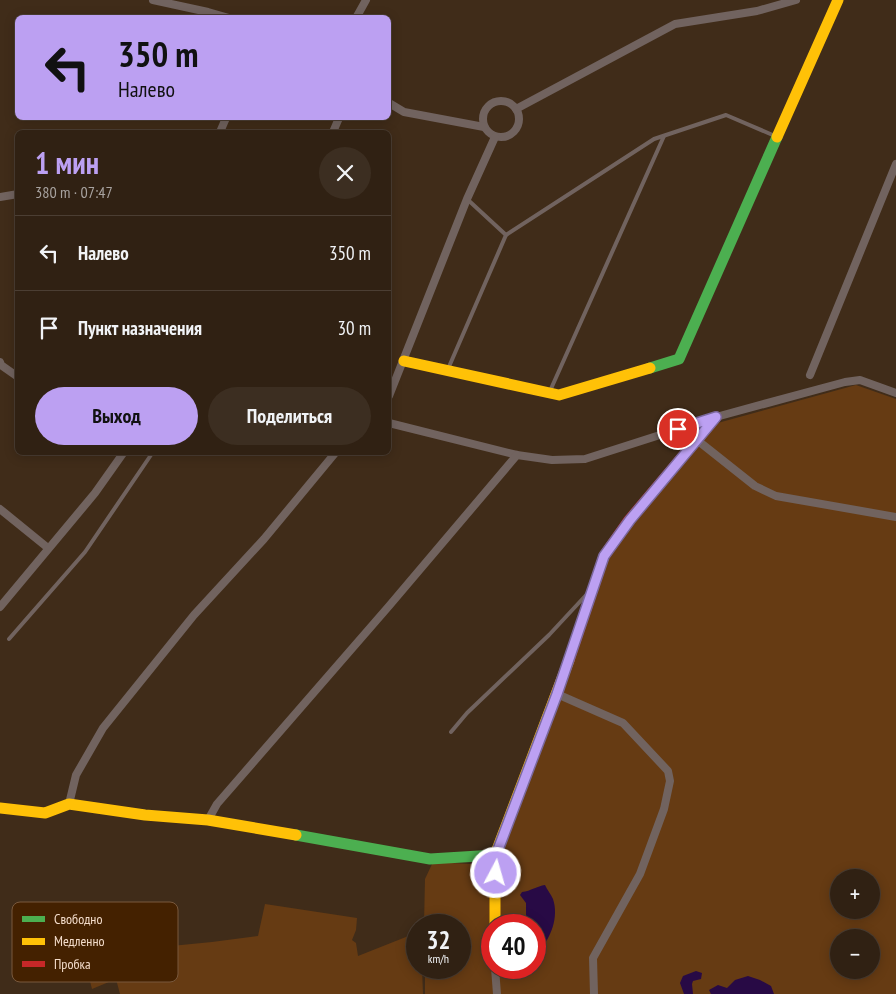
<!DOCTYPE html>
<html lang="ru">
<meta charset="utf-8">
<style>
body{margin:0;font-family:"PT Sans Narrow",sans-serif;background:#3c2e21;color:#f1f3f6;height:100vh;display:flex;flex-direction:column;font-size:19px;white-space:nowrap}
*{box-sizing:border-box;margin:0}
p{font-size:16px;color:#a8a3a0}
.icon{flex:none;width:28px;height:28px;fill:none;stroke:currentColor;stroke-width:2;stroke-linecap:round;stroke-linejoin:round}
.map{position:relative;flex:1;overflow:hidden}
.panel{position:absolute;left:15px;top:130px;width:376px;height:325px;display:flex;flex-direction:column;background:#302113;border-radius:8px;box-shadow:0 2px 12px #0003,0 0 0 1px #4b3e33}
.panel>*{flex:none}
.top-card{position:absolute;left:15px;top:15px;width:376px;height:105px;border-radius:8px;box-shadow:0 2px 12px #0003,0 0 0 1px #4b3e33;background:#bca0f2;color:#111;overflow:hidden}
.tools{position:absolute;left:830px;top:869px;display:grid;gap:10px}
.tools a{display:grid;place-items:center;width:50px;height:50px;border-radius:50%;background:#302113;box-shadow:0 2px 12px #0003,0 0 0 1px #4b3e33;font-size:25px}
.speed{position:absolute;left:406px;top:914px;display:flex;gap:10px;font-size:25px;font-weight:700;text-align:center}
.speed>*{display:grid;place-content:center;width:65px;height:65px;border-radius:50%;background:#302113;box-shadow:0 2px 12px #0003,0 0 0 1px #4b3e33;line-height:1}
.speed small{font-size:12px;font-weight:400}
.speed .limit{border:8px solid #d22;background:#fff;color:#111}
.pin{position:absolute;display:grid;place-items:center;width:42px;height:42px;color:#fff;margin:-21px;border:2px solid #fff;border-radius:50%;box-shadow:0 1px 5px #0007}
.me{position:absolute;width:55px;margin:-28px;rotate:6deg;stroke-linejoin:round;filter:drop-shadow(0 0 4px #0008)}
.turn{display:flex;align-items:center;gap:18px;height:105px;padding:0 20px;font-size:22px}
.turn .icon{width:65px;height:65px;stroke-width:2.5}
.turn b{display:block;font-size:35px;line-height:42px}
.round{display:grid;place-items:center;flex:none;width:52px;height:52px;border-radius:26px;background:#3c2e21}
.overview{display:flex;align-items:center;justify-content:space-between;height:85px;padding:0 20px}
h1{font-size:30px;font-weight:700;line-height:38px;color:#bca0f2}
.primary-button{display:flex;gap:10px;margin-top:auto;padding:10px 20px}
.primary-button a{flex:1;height:58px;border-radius:30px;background:#bca0f2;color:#111;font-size:20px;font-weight:700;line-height:58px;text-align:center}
.primary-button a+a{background:#3c2e21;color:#f1f3f6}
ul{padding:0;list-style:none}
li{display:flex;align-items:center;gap:15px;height:75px;padding:0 20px;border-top:1px solid #4b3e33}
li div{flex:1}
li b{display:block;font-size:19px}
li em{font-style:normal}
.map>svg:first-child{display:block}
.green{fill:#663b13;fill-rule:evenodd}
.water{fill:#280a45}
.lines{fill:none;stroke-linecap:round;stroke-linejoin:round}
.lane{stroke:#71635f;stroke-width:4}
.street{stroke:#71635f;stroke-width:8}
.fast{stroke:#4caf50;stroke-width:11}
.slow{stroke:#ffc107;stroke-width:11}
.jam{stroke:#c62828;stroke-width:11}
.route-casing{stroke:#7a689d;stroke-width:12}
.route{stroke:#bca0f2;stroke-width:9}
.key{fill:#442100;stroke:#79593d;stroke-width:1}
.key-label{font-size:14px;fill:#f3dcca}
</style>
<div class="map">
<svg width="896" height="994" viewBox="0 0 896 994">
<rect width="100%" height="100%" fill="#402c19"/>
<g class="green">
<path d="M856,385L896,399V994H425V968H460V925H424L425,879L433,862L489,865L549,697L603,559L714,424ZM839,878H871V910H839ZM492,925H535V968H492ZM839,938H871V970H839Z"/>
<polygon points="265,904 357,918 356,930 352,940 356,943 358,956 416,933 418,968 422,968 423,994 120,994 116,979 92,989 89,977 109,961 101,951 114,923 120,951 212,942 258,936"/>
</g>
<g class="water">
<path d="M545,885C547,890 551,894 553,899C559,917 551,938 539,951L535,952V925H526V903L520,895L522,892C531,891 537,886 545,885Z"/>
<polygon points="696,971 702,973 701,979 693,981 692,984 693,994 684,994 680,983 683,976"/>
<polygon points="748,976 760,980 771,986 774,994 711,994 709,990 718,985 727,988 735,980"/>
</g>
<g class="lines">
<g class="lane">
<polyline points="467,199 506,235"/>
<polyline points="448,369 506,235 654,139 726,115 775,136"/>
<polyline points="550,391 664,136"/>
<polyline points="9,639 85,552 153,452"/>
<polyline points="451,732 467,713 549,635 588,593"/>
</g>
<g class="street">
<polyline points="153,0 208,12 229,18"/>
<polyline points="356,18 366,0"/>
<circle cx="501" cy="119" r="18"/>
<polyline points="389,103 404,112 484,127"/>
<polyline points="516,109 675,24 757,11 796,0"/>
<polyline points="220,132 226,118"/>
<polyline points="333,132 339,118"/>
<polyline points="0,197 18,194"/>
<polyline points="0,362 1,365 18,377"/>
<polyline points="810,375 896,164"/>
<polyline points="389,396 467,199 495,137"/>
<polyline points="389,423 517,455 552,460 585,459 716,417 845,382 860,380 896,393"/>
<polyline points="697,440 755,486 776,496 896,517"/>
<polyline points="0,509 48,548"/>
<polyline points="0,607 95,493 124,452"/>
<polyline points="557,694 623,723 668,771 670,781 664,809 640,874 593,958 594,994"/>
<polyline points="69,804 76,775 103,728 194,615 264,539 336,452"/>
<polyline points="208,820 217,804 389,606 517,455"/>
<polyline points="495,968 497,994"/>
</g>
<g class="fast">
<polyline points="650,368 679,359 777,137"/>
<polyline points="296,835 430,859 495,855"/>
</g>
<g class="slow">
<polyline points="777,137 838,0"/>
<polyline points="404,361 559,395 650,368"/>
<polyline points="0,808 45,813 69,804 145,815 208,820 296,835"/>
<polyline points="495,925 495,855 569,660"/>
</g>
<polyline class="jam" points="569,660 604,556 629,520 716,417"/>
</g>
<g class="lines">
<g class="route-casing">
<polyline id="route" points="496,873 496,855 557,694 604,556 630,520 716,417 678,429"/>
</g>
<use href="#route" class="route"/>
</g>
<rect x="12" y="902" width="166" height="80" rx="8" class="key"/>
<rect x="22" y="916" width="23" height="6" fill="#4caf50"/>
<rect x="22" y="938" width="23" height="7" fill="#ffc107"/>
<rect x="22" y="961" width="23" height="6" fill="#c62828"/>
<g class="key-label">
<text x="54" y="924">Свободно</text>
<text x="54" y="946">Медленно</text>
<text x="54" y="969">Пробка</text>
</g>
</svg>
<div class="tools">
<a>+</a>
<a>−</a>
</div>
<div class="speed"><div>32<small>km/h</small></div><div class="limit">40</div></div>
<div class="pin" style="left:678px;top:429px;background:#d93025"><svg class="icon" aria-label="arrive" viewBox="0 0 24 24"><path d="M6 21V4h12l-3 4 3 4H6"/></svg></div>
<svg class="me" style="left:496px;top:873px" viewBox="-20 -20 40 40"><circle r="17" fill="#bca0f2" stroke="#fff" stroke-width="3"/><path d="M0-11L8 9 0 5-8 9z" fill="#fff"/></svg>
<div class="top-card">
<div class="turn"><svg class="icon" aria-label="left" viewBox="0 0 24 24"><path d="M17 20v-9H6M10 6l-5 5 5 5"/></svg><div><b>350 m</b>Налево</div></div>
</div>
<section class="panel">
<div class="overview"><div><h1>1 мин</h1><p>380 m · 07:47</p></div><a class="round"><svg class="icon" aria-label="close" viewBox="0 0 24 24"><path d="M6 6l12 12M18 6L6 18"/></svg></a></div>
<ul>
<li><svg class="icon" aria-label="left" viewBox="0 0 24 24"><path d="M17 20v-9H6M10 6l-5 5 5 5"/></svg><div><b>Налево</b></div><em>350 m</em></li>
<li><svg class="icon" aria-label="arrive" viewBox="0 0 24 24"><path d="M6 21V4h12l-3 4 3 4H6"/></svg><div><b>Пункт назначения</b></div><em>30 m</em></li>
</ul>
<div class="primary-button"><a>Выход</a><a>Поделиться</a></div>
</section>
</div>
